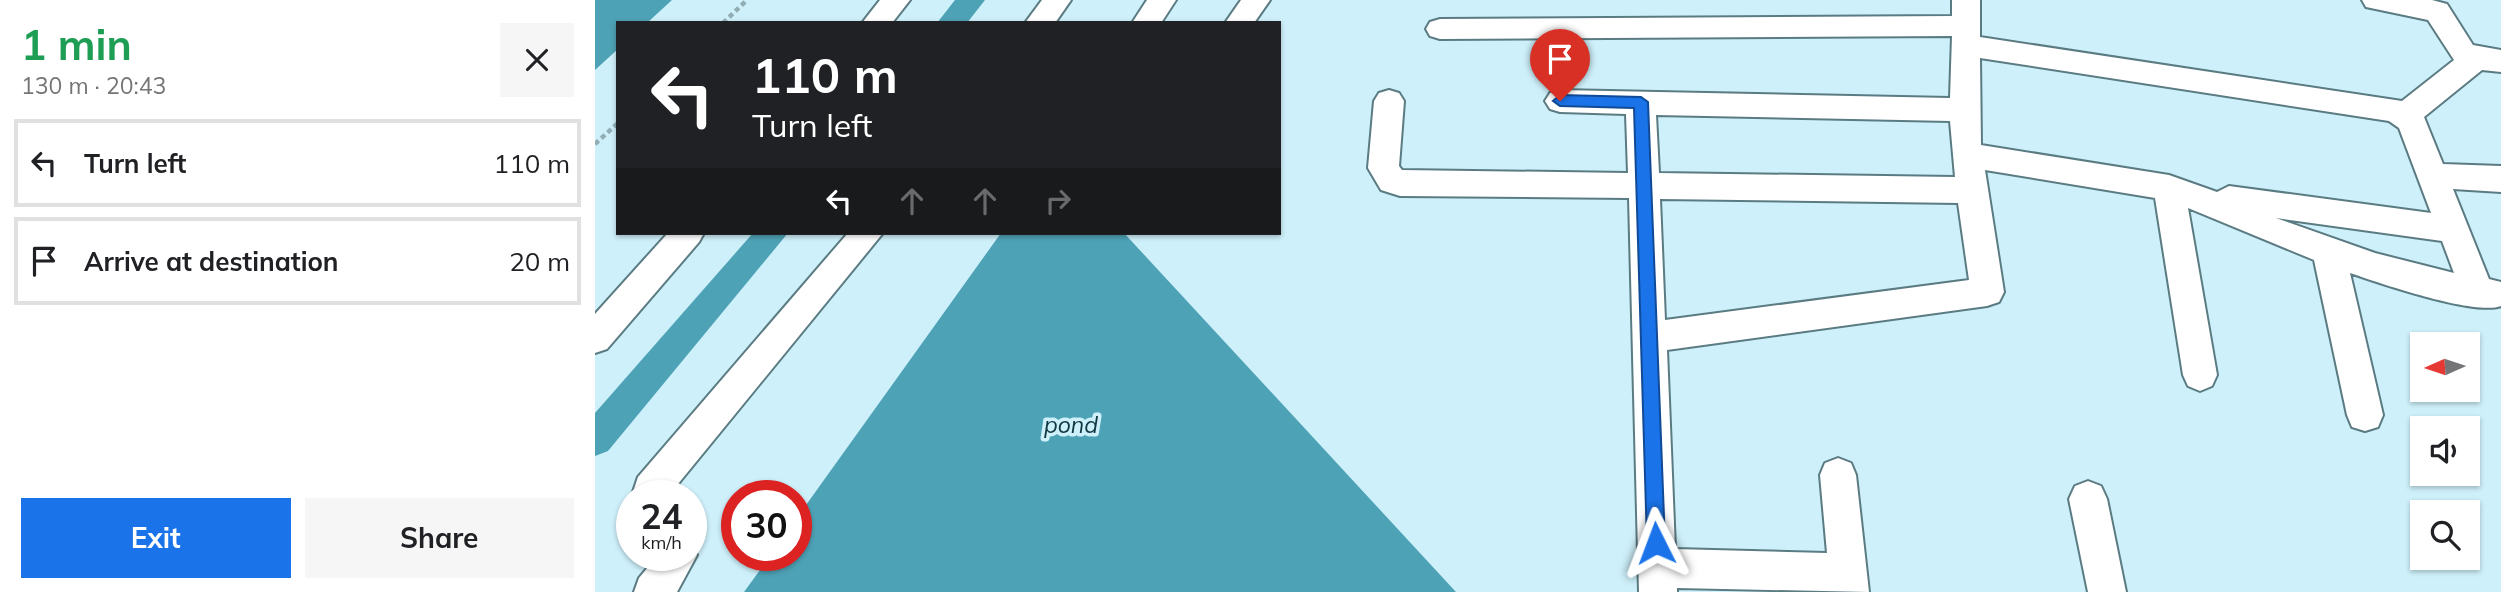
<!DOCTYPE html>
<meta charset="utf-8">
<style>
body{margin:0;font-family:Mulish,sans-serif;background:#f6f6f6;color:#202124;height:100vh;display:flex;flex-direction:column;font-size:26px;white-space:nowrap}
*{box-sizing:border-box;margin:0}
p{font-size:23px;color:#757577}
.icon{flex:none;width:38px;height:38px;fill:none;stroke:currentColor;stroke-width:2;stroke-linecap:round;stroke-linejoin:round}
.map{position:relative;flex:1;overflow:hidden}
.side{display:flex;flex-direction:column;background:#fff;width:595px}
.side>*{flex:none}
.hud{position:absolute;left:21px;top:21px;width:665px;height:214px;border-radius:0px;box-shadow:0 2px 5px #0004;background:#202124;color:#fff;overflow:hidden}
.needle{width:46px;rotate:267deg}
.fabs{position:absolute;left:1815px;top:332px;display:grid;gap:14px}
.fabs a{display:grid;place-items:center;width:70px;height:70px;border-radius:0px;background:#fff;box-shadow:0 2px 5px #0004;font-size:35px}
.speed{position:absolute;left:21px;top:480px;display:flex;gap:14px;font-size:35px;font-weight:700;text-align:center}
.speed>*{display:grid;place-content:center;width:91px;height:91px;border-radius:50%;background:#fff;box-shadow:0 2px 5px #0004;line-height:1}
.speed small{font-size:18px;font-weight:400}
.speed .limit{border:10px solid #d22;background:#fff;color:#111}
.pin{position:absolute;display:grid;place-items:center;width:60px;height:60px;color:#fff;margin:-72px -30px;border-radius:50% 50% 50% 0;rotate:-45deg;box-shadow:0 0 7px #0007}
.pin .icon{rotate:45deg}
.me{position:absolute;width:77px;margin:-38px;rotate:357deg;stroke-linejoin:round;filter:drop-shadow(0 0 5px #0008)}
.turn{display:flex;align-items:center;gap:24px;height:147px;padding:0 21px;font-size:32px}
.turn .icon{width:91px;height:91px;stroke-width:2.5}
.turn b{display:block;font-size:49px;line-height:60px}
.lanes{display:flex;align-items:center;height:66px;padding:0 21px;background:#0003;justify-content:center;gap:35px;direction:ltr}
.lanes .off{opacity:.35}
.round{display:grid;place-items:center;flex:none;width:74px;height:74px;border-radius:0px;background:#f6f6f6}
.head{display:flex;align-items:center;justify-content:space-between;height:119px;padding:0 21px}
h1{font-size:42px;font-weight:700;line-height:52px;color:#1e9e55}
.button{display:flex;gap:14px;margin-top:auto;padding:14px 21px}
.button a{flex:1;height:80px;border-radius:0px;background:#1a73e8;color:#fff;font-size:28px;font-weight:700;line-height:80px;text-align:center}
.button a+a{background:#f6f6f6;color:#202124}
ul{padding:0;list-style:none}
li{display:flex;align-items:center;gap:21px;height:88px;margin:0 14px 10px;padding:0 7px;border:4px solid #e0e0e0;border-radius:0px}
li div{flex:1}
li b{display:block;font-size:26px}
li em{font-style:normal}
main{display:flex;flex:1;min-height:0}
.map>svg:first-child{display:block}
.water{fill:#4ea2b6}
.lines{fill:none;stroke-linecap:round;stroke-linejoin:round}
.canal{fill:#4ea2b6;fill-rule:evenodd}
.minor-casing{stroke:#5b7b83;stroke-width:4}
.path{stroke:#92aeb5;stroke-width:4.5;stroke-dasharray:5 3.5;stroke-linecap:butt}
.minor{fill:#fff;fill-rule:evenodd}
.route{fill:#1a73e8;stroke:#114b97;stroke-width:2}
.labels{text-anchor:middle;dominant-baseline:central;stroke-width:7;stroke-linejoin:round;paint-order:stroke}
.water-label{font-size:23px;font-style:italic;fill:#103841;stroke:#cef0fa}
</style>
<main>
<section class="side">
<div class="head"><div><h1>1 min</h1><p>130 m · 20:43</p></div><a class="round"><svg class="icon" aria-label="close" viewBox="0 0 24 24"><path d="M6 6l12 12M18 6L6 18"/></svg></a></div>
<ul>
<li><svg class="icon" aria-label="left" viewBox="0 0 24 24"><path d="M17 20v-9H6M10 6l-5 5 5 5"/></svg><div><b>Turn left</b></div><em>110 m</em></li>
<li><svg class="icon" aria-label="arrive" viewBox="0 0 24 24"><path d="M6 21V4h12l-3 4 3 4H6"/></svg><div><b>Arrive at destination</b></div><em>20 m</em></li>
</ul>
<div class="button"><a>Exit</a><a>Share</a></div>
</section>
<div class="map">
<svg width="1906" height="592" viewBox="0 0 1906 592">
<rect width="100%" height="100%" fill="#cef0fa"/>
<g class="water">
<polygon points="0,0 77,0 52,23 23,23 23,49 0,70"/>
<polygon points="406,233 529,233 861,592 149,592 176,555 201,555 201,519"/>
</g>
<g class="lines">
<g class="canal">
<polygon points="360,0 390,0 372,23 342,23"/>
<polygon points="158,233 193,233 13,451 0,456 0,413"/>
</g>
<g class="minor-casing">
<g id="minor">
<polygon points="285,0 315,0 297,23 267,23"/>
<polygon points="447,0 476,0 460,23 430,23"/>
<polygon points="552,0 581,0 566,23 537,23"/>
<polygon points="646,0 675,0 659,23 630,23"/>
<path d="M1357,0H1385V37L1807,101L1859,60L1833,20L1771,7L1767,0H1837L1852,4L1878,45L1906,50V72L1887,70L1829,117L1848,164L1906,166V192L1858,189L1894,279L1906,282V306C1880,316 1784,283 1755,273L1788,415L1783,427L1770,431L1757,427L1752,415L1719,260L1593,208L1622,375L1617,386L1605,391L1593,386L1588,375L1560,198L1390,170L1409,292L1404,302L1392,306L1072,350L1080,549L1232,553L1225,475L1230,463L1243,458L1256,463L1261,475L1274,592L1082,588V592H1044L1034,198L805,196L786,190L773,168L779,101L784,93L794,90L804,93L809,101L804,166L807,170L1033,173L1031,114L965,112L955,109L950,101L955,93L965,90L1355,98L1357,36L845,39L835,36L831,29L835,22L845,19L1357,16ZM1385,58L1794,121L1804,128L1836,213L1634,186L1622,192L1574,175L1386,145ZM1061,115L1355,121L1360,177L1064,173ZM1065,199L1363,203L1374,280L1070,320ZM1681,218L1847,241L1859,273L1780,253Z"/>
<polygon points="73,233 109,233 104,242 12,349 0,353 0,314"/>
<polygon points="253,233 288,233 74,495 37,495 43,477"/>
<polygon points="1493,481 1506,486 1512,499 1531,592 1493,592 1474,499 1480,486"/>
<polygon points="96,542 102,555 82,592 39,592 44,578 63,555 96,555"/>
</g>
</g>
<g class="path">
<polyline points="128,23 152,0"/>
<polyline points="0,144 23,123"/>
</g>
<use href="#minor" class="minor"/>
</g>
<polygon class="route" points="965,95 1046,97 1053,102 1070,543 1068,549 1061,552 1055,549 1052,543 1039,108 965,106 958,101"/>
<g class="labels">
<g class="water-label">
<text x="476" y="424">pond</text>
</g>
</g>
</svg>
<div class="fabs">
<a><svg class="needle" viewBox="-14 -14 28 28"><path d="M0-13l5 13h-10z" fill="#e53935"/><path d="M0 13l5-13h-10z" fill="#757577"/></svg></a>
<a><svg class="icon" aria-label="sound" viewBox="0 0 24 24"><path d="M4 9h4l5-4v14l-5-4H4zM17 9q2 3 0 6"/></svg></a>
<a><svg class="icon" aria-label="search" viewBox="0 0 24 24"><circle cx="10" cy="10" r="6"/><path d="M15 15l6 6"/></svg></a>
</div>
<div class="speed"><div>24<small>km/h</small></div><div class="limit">30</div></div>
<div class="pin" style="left:965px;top:101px;background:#d93025"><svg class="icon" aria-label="arrive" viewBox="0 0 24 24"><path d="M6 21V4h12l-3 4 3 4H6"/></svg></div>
<svg class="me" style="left:1061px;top:543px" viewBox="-20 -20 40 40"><path d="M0-17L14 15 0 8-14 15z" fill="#1a73e8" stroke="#fff" stroke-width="4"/></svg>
<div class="hud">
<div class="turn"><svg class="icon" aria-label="left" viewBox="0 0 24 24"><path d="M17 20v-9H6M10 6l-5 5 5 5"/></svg><div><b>110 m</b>Turn left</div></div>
<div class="lanes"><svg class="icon" aria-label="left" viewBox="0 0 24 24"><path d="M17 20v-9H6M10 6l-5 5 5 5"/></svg><svg class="icon off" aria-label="ahead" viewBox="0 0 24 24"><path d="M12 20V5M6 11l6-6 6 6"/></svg><svg class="icon off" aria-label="ahead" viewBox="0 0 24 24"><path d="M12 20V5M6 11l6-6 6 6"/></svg><svg class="icon off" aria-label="right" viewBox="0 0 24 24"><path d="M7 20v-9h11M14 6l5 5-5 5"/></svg></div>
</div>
</div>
</main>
